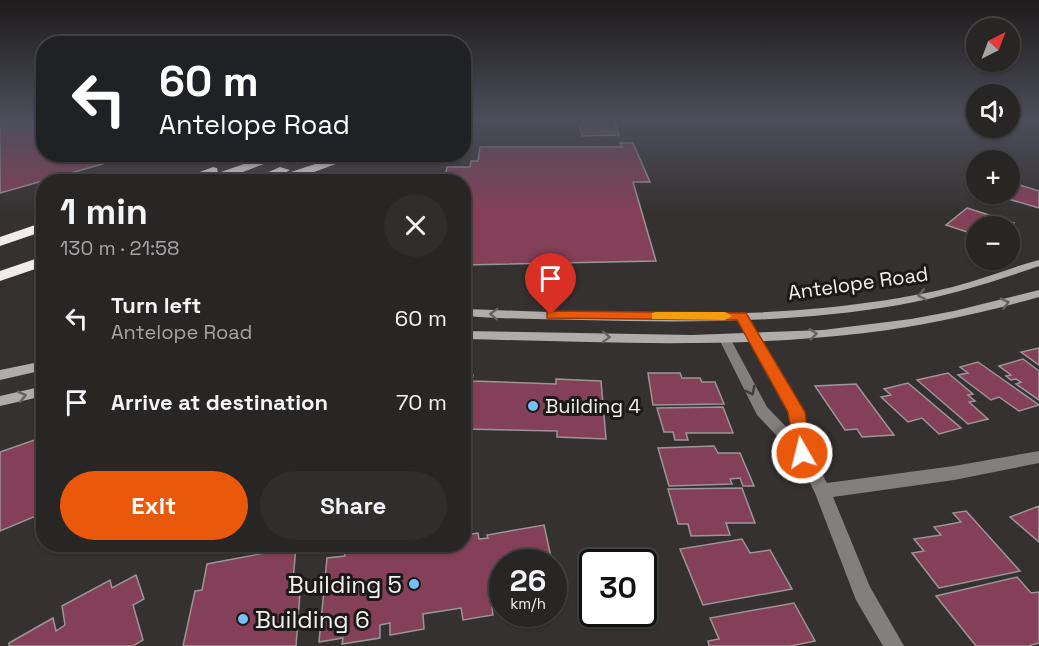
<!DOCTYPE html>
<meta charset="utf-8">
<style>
body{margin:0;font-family:"Space Grotesk",sans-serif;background:#302d2d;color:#f1f3f6;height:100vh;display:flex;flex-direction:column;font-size:22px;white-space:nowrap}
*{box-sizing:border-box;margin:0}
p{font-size:20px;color:#a5a5a7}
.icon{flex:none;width:33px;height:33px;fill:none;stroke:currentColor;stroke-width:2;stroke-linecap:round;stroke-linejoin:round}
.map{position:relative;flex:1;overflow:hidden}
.drawer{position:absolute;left:36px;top:174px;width:435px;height:378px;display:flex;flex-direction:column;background:#282525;border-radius:24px;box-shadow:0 2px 4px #0004,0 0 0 2px #444242}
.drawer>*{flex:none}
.top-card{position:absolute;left:36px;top:36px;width:435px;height:126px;border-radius:24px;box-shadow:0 2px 4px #0004,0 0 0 2px #444242;background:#202124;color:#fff;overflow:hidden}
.needle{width:39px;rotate:42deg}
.controls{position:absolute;left:966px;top:18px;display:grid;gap:12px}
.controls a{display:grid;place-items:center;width:54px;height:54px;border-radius:50%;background:#282525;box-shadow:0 2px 4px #0004,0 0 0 2px #444242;font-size:30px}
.speed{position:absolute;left:489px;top:549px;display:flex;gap:12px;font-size:30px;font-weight:700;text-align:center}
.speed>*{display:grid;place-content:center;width:78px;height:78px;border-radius:50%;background:#282525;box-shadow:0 2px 4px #0004,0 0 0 2px #444242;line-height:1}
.speed small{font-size:15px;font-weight:400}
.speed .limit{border:3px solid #111;border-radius:9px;background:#fff;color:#111}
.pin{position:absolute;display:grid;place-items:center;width:51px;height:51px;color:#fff;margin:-62px -26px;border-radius:50% 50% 50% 0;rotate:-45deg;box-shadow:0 0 6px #0007}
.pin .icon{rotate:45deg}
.me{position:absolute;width:66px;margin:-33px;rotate:352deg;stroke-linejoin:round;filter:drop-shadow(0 0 4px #0008)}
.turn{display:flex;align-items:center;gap:21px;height:126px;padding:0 24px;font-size:27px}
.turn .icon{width:78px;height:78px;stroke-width:2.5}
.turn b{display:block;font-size:42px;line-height:51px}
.round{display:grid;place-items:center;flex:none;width:63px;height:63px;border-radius:32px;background:#302d2d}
.overview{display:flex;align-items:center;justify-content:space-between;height:102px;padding:0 24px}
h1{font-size:36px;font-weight:700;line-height:45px}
.primary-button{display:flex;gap:12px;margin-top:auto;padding:12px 24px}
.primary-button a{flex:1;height:69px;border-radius:36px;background:#ea580c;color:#fff;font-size:24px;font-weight:700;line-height:69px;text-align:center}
.primary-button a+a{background:#302d2d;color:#f1f3f6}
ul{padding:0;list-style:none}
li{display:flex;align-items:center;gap:18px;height:84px;padding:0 24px}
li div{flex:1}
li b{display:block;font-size:22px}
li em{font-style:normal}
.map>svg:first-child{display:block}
.building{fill:#844059;stroke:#9a9596;stroke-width:1.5}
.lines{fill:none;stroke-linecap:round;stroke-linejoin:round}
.street{fill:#82807f;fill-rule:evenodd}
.secondary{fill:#afacaa;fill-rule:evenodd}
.highway{fill:#f1ece9;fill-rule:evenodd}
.oneway{stroke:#666362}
.oneway2{stroke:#403e3d}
.route{fill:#ea580c;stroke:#983908;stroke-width:1.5}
.slow{fill:#f59e0b}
.poi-dot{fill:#77bff7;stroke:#1c1a19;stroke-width:2}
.labels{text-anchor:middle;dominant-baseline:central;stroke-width:6;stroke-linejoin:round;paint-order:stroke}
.street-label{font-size:20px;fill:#f4f1f1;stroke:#1c1a19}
.poi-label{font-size:20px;fill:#f4f1f1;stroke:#1c1a19;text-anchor:start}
.near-poi-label{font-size:24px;fill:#f4f1f1;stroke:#1c1a19;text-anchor:end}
</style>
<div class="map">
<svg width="1039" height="646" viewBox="0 0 1039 646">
<rect width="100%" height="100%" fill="#363131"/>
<g class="building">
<polygon points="44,121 44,154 138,154 0,193 0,123"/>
<polygon points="579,121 614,121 619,135 582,136"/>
<polygon points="620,143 633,143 650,182 633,182 656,261 464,265 464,182 444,182 447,167 470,167 471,161 478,161 480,147 622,147"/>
<polygon points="1010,182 1039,191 1039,208 991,194 1010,194"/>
<polygon points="967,208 1014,223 1010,228 976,226 976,235 946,225"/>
<polygon points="1039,348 1039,365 1021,352"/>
<polygon points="1023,359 1039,371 1039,400 1016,384 1021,382 1016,379 1011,380 1006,376 1011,375 999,366"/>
<polygon points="978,362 1039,405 1019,411 999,397 991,400 958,375 968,373 960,367"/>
<polygon points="648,373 680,373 682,378 700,378 702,382 715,382 724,404 653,405"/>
<polygon points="948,373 973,394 968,395 975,401 969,402 988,419 968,424 917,380"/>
<polygon points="464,375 473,375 472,381 556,384 556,379 601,381 606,439 557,437 557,431 464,429"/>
<polygon points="908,383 961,428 939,434 922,418 908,422 881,397 891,395 884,389"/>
<polygon points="856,384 894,435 862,437 857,429 845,430 815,386"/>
<polygon points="723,407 733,433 686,433 688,440 675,440 673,432 664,432 657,408"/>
<polygon points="43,437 43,513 0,531 0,452"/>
<polygon points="714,446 718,453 740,453 754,486 743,486 740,478 730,479 732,484 669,486 658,448"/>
<polygon points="742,488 755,523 726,523 730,535 691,536 688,524 678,524 668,489"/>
<polygon points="1039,506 1039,542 1010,517"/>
<polygon points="966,511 1020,571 939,588 912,553 924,551 914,539 941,535 934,527 961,522 953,513"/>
<polygon points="544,525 552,562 502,562 502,605 492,607 493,615 463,620 461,608 423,614 424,629 390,635 390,623 380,625 380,638 342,644 343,638 319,642 327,558 345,556 344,551 380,546 380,553 421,546 421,551 464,544 464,535 478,533 479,539 488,538 487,535"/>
<polygon points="742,539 750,553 770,550 792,589 703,605 680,549"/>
<polygon points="296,547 293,580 301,579 296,646 183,646 195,591 202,590 207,564"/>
<polygon points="554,567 561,602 554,604"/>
<polygon points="136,575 144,599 133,605 143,640 133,646 9,646 9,643 53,618 56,631 65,625 62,606 110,580 112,588"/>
<polygon points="1017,577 1031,593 1039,592 1039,643 1028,646 976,646 936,596"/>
<polygon points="794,603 815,641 791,646 709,646 708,641 719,639 710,618"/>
</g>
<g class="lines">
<polygon class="street" points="742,312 748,316 804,412 810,452 827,483 954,466 1039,451 1039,463 954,480 833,497 870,587 904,646 883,646 856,600 815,493 797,457 757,415 719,339 721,336 729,336 767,407 792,433 790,412 736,316"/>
<g class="secondary">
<path d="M1039,260V266C993,282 947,296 899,305C794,323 687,323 582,320C542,319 503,319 464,316V309C609,314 756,322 899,298C922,294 947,289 970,282C993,275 1016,266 1039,260Z"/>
<path d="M1039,290V297C982,313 924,326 865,333C732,349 597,342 464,339V331L692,335L823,330L911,319L954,311Z"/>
<polygon points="44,361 44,370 0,380 0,370"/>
<polygon points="44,386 44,396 0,406 0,396"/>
</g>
<g class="highway">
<polygon points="464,121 470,121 464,125"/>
<polygon points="272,154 290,154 217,182 173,182 213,167 217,168 218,173"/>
<polygon points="345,154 363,154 287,182 245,182 280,167 290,170 279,176"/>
<polygon points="44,222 44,231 0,246 0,237"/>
<polygon points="44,256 44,266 0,281 0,271"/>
</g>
</g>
<defs><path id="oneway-chevron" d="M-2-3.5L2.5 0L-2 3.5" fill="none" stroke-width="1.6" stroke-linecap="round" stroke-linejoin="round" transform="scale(1.5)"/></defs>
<g class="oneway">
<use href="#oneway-chevron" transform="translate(922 295) rotate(169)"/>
<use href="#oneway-chevron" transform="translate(1005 303) rotate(-14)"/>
<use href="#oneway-chevron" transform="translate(494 314) rotate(-178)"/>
<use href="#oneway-chevron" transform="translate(813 334) rotate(-6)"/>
<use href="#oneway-chevron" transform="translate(606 337) rotate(2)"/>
<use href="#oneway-chevron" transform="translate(22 396) rotate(-13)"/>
</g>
<use class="oneway2" href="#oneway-chevron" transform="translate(751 391) rotate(63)"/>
<linearGradient id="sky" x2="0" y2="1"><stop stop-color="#1e1b1b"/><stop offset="0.57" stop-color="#4c4e5a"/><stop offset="1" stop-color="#4c4e5a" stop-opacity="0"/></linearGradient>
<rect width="1039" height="212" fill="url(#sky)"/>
<polygon class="route" points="551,311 746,313 805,412 811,453 808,458 796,458 788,412 737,320 547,318 547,312"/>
<polygon class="slow" points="656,312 725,312 732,316 725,320 652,319 652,313"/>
<g class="poi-dot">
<circle cx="533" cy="406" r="6"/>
<circle cx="414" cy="584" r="6"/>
<circle cx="243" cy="619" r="6"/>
</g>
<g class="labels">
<g class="street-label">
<text transform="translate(858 283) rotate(-8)">Antelope Road</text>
</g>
<g class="poi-label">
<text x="545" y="406">Building 4</text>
</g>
<g class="near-poi-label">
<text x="402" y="584">Building 5</text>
<text x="255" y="619" text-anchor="start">Building 6</text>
</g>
</g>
</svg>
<div class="controls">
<a><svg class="needle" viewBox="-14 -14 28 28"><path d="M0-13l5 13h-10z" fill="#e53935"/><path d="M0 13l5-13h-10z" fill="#a5a5a7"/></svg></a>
<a><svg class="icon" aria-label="sound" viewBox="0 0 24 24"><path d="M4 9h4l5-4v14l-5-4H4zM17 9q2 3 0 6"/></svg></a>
<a>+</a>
<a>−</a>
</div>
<div class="speed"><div>26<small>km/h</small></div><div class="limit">30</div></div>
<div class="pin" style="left:551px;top:315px;background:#d93025"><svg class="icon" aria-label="arrive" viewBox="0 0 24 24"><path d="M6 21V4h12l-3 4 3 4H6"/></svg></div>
<svg class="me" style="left:802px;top:453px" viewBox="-20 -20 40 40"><circle r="17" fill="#ea580c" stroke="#fff" stroke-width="3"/><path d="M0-11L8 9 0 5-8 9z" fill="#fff"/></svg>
<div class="top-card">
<div class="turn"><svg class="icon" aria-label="left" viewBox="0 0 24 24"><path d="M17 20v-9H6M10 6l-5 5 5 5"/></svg><div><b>60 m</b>Antelope Road</div></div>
</div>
<section class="drawer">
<div class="overview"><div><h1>1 min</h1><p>130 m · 21:58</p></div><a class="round"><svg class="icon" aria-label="close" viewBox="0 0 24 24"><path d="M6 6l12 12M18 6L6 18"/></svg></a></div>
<ul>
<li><svg class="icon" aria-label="left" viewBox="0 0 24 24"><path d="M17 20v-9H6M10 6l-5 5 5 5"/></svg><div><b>Turn left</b><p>Antelope Road</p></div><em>60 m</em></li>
<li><svg class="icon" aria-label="arrive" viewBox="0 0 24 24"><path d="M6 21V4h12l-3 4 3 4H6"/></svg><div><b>Arrive at destination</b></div><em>70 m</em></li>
</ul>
<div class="primary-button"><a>Exit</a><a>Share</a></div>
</section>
</div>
